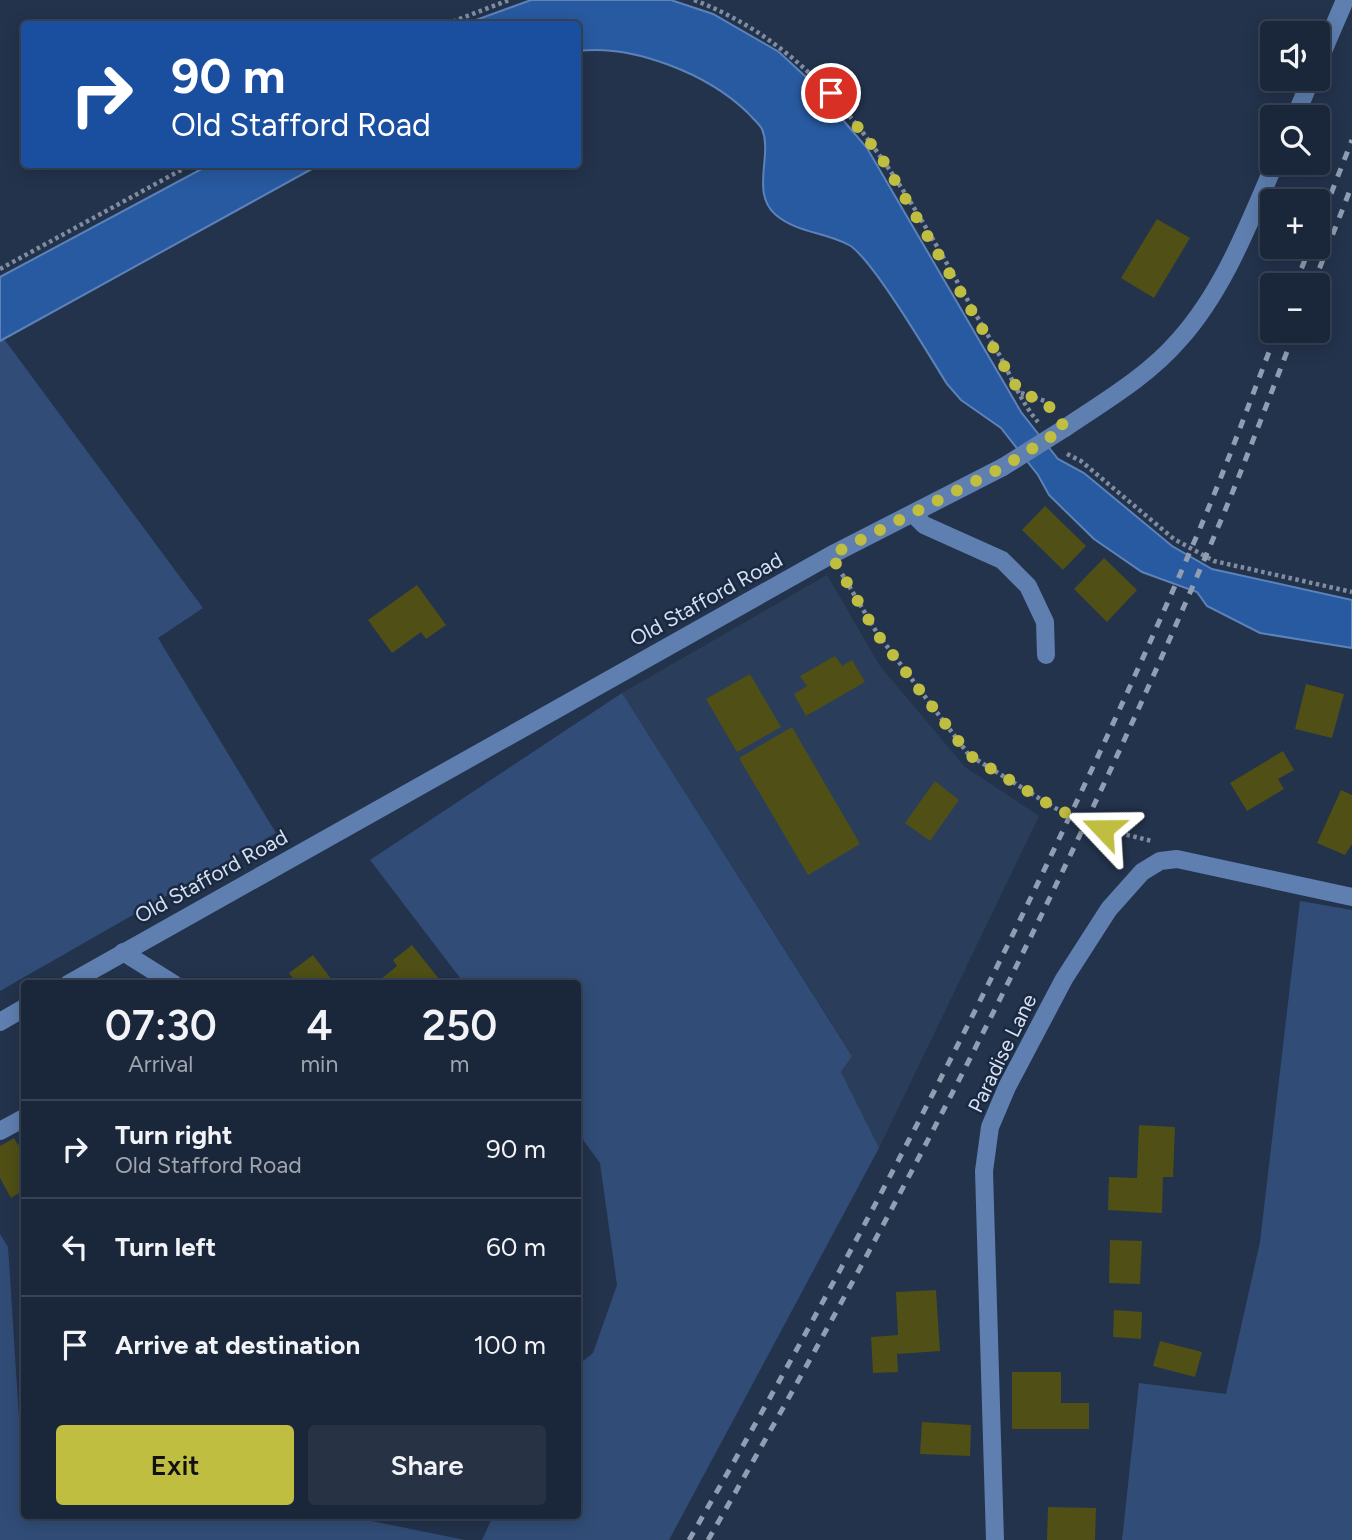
<!DOCTYPE html>
<meta charset="utf-8">
<style>
body{margin:0;font-family:Figtree,sans-serif;background:#273244;color:#f1f3f6;height:100vh;display:flex;flex-direction:column;font-size:26px;white-space:nowrap}
*{box-sizing:border-box;margin:0}
p{font-size:23px;color:#9fa5ae}
.icon{flex:none;width:38px;height:38px;fill:none;stroke:currentColor;stroke-width:2;stroke-linecap:round;stroke-linejoin:round}
.map{position:relative;flex:1;overflow:hidden}
.sheet{position:absolute;left:21px;top:980px;width:560px;height:539px;display:flex;flex-direction:column;background:#1a2639;border-radius:7px;box-shadow:0 4px 18px #0003,0 0 0 2px #384353}
.sheet>*{flex:none}
.guide{position:absolute;left:21px;top:21px;width:560px;height:147px;border-radius:7px;box-shadow:0 4px 18px #0003,0 0 0 2px #384353;background:#1a4fa0;color:#fff;overflow:hidden}
.tools{position:absolute;left:1260px;top:21px;display:grid;gap:14px}
.tools a{display:grid;place-items:center;width:70px;height:70px;border-radius:7px;background:#1a2639;box-shadow:0 4px 18px #0003,0 0 0 2px #384353;font-size:35px}
.pin{position:absolute;display:grid;place-items:center;width:60px;height:60px;color:#fff;margin:-30px;border:4px solid #fff;border-radius:50%;box-shadow:0 2px 7px #0007}
.me{position:absolute;width:77px;margin:-38px;rotate:293deg;stroke-linejoin:round;filter:drop-shadow(0 0 5px #0008)}
.turn{display:flex;align-items:center;gap:24px;height:147px;padding:0 35px;font-size:32px}
.turn .icon{width:91px;height:91px;stroke-width:2.5}
.turn b{display:block;font-size:49px;line-height:60px}
.eta{display:flex;justify-content:space-evenly;align-items:center;height:119px;text-align:center}
.eta b{font-size:42px;font-weight:600;line-height:49px}
.button{display:flex;gap:14px;margin-top:auto;padding:14px 35px}
.button a{flex:1;height:80px;border-radius:7px;background:#bfbe41;color:#111;font-size:28px;font-weight:600;line-height:80px;text-align:center}
.button a+a{background:#273244;color:#f1f3f6}
ul{padding:0;list-style:none}
li{display:flex;align-items:center;gap:21px;height:98px;padding:0 35px;border-top:2px solid #384353}
li div{flex:1}
li b{display:block;font-size:26px}
li em{font-style:normal}
.map>svg:first-child{display:block}
.built{fill:#2a3e5c}
.green{fill:#314d77}
.water{fill:#285aa1;stroke:#5c82b9;stroke-width:2}
.building{fill:#4f4f16}
.lines{fill:none;stroke-linecap:round;stroke-linejoin:round}
.path{stroke:#808da1;stroke-width:4.5;stroke-dasharray:3.5 3.5;stroke-linecap:butt}
.minor{stroke:#5e7fb0;stroke-width:18}
.rail{stroke:#919db1;stroke-width:5;stroke-dasharray:9 9;stroke-linecap:butt}
.minor-bridge{stroke:#5e7fb0;stroke-width:18}
.route{stroke:#bfbe41;stroke-width:12;stroke-dasharray:0 21.6}
.labels{text-anchor:middle;dominant-baseline:central;stroke-width:5;stroke-linejoin:round;paint-order:stroke}
.street-label{font-size:21px;fill:#d6e0f0;stroke:#192941}
</style>
<div class="map">
<svg width="1352" height="1540" viewBox="0 0 1352 1540">
<rect width="100%" height="100%" fill="#23334c"/>
<polygon class="built" points="827,575 880,666 965,767 1039,816 879,1148 841,1072 852,1055 622,693"/>
<g class="green">
<polygon points="4,339 203,608 158,638 276,833 0,991 0,341"/>
<polygon points="622,693 852,1056 841,1072 879,1148 669,1540 482,1540 493,1516 578,1516 578,1365 593,1353 617,1285 600,1163 578,1133 578,984 464,983 370,860"/>
<polygon points="1300,901 1352,910 1352,1540 1122,1540 1139,1383 1226,1394 1260,1242"/>
<polygon points="0,1234 8,1247 21,1447 24,1448 24,1516 347,1516 465,1540 0,1540"/>
</g>
<g class="water">
<path d="M531,0H671L713,14L779,52L807,78L867,148L1021,412L1058,459L1084,473L1172,546L1212,569L1352,600V648L1260,633L1207,606L1197,592L1142,572L1094,539L1049,495L1038,475L1001,428L961,400L947,384C930,357 872,258 849,245C826,232 797,233 776,215C750,193 773,155 762,129C759,123 752,118 748,113C708,74 633,44 578,51V24H465Z"/>
<polygon points="209,165 319,165 0,341 0,277"/>
</g>
<g class="building">
<polygon points="1157,219 1190,238 1154,298 1121,278"/>
<polygon points="1045,506 1086,546 1063,570 1022,530"/>
<polygon points="1104,558 1137,590 1107,622 1074,589"/>
<polygon points="417,585 446,625 426,639 421,632 392,653 368,620"/>
<polygon points="835,656 842,666 852,660 865,682 806,716 794,694 807,686 800,676"/>
<polygon points="750,674 781,727 737,752 706,699"/>
<polygon points="1306,684 1344,694 1332,738 1295,729"/>
<polygon points="792,727 860,844 808,875 739,758"/>
<polygon points="1283,751 1294,770 1278,779 1284,789 1247,811 1230,783"/>
<polygon points="935,781 959,800 930,841 905,823"/>
<polygon points="1341,790 1352,795 1352,844 1345,855 1317,843"/>
<polygon points="412,945 439,979 433,984 375,984 397,966 393,960"/>
<polygon points="313,955 335,984 297,984 289,973"/>
<polygon points="1139,1125 1175,1127 1173,1177 1163,1177 1162,1213 1108,1210 1109,1177 1137,1178"/>
<polygon points="14,1138 18,1145 24,1141 24,1190 11,1198 0,1178 0,1146"/>
<polygon points="1110,1240 1142,1241 1140,1284 1109,1283"/>
<polygon points="936,1290 940,1351 897,1354 898,1372 873,1373 871,1337 898,1335 896,1292"/>
<polygon points="1114,1310 1142,1312 1141,1339 1113,1337"/>
<polygon points="1160,1341 1202,1352 1195,1377 1153,1366"/>
<polygon points="1012,1372 1061,1372 1061,1403 1089,1403 1089,1429 1012,1429"/>
<polygon points="922,1422 971,1425 970,1456 920,1454"/>
<polygon points="1048,1507 1096,1508 1095,1540 1047,1540"/>
</g>
<g class="lines">
<g class="path">
<path d="M694,0C849,59 916,215 996,349C1010,373 1020,401 1038,422"/>
<polyline points="446,24 509,0"/>
<polyline points="0,269 192,164"/>
<polyline points="1021,393 1045,401 1052,410"/>
<polyline points="1067,454 1081,461 1174,539 1214,561 1352,592"/>
<polyline points="842,574 877,633 969,755 1055,808 1103,829 1152,841"/>
</g>
<g class="minor">
<polyline points="1318,63 1345,0"/>
<polyline points="1295,117 1311,79"/>
<path d="M1065,428C1105,401 1148,376 1179,340C1224,290 1249,223 1275,163"/>
<polyline points="913,514 924,525 1002,560 1028,586 1045,622 1046,655"/>
<polyline points="123,952 174,984"/>
<polyline points="68,984 831,555 1003,467"/>
<polyline points="0,1022 24,1008"/>
<polyline points="0,1131 24,1118"/>
<polyline points="995,1540 984,1171 990,1127 1007,1087 1064,979 1109,909 1142,872 1160,861 1177,859 1352,897"/>
</g>
<g class="rail">
<polyline points="1318,227 1352,140"/>
<polyline points="1295,285 1310,247"/>
<polyline points="1313,285 1352,185"/>
<path d="M689,1540C879,1212 1051,874 1201,526C1228,462 1252,396 1277,331"/>
<path d="M708,1540C896,1214 1069,879 1216,532C1244,466 1269,398 1295,331"/>
</g>
<polyline class="minor-bridge" points="1003,467 1065,428"/>
</g>
<g class="lines">
<polyline class="route" points="831,93 881,157 1020,393 1045,401 1065,428 1003,467 831,555 877,634 969,755 1055,808 1103,829"/>
</g>
<g class="labels">
<g class="street-label">
<text transform="translate(706 599) rotate(-29)">Old Stafford Road</text>
<text transform="translate(211 876) rotate(-29)">Old Stafford Road</text>
<text transform="translate(1002 1053) rotate(-64)">Paradise Lane</text>
</g>
</g>
</svg>
<div class="tools">
<a><svg class="icon" aria-label="sound" viewBox="0 0 24 24"><path d="M4 9h4l5-4v14l-5-4H4zM17 9q2 3 0 6"/></svg></a>
<a><svg class="icon" aria-label="search" viewBox="0 0 24 24"><circle cx="10" cy="10" r="6"/><path d="M15 15l6 6"/></svg></a>
<a>+</a>
<a>−</a>
</div>
<div class="pin" style="left:831px;top:93px;background:#d93025"><svg class="icon" aria-label="arrive" viewBox="0 0 24 24"><path d="M6 21V4h12l-3 4 3 4H6"/></svg></div>
<svg class="me" style="left:1103px;top:829px" viewBox="-20 -20 40 40"><path d="M0-17L14 15 0 8-14 15z" fill="#bfbe41" stroke="#fff" stroke-width="4"/></svg>
<div class="guide">
<div class="turn"><svg class="icon" aria-label="right" viewBox="0 0 24 24"><path d="M7 20v-9h11M14 6l5 5-5 5"/></svg><div><b>90 m</b>Old Stafford Road</div></div>
</div>
<section class="sheet">
<div class="eta">
<div><b>07:30</b><p>Arrival</p></div>
<div><b>4</b><p>min</p></div>
<div><b>250</b><p>m</p></div>
</div>
<ul>
<li><svg class="icon" aria-label="right" viewBox="0 0 24 24"><path d="M7 20v-9h11M14 6l5 5-5 5"/></svg><div><b>Turn right</b><p>Old Stafford Road</p></div><em>90 m</em></li>
<li><svg class="icon" aria-label="left" viewBox="0 0 24 24"><path d="M17 20v-9H6M10 6l-5 5 5 5"/></svg><div><b>Turn left</b></div><em>60 m</em></li>
<li><svg class="icon" aria-label="arrive" viewBox="0 0 24 24"><path d="M6 21V4h12l-3 4 3 4H6"/></svg><div><b>Arrive at destination</b></div><em>100 m</em></li>
</ul>
<div class="button"><a>Exit</a><a>Share</a></div>
</section>
</div>
